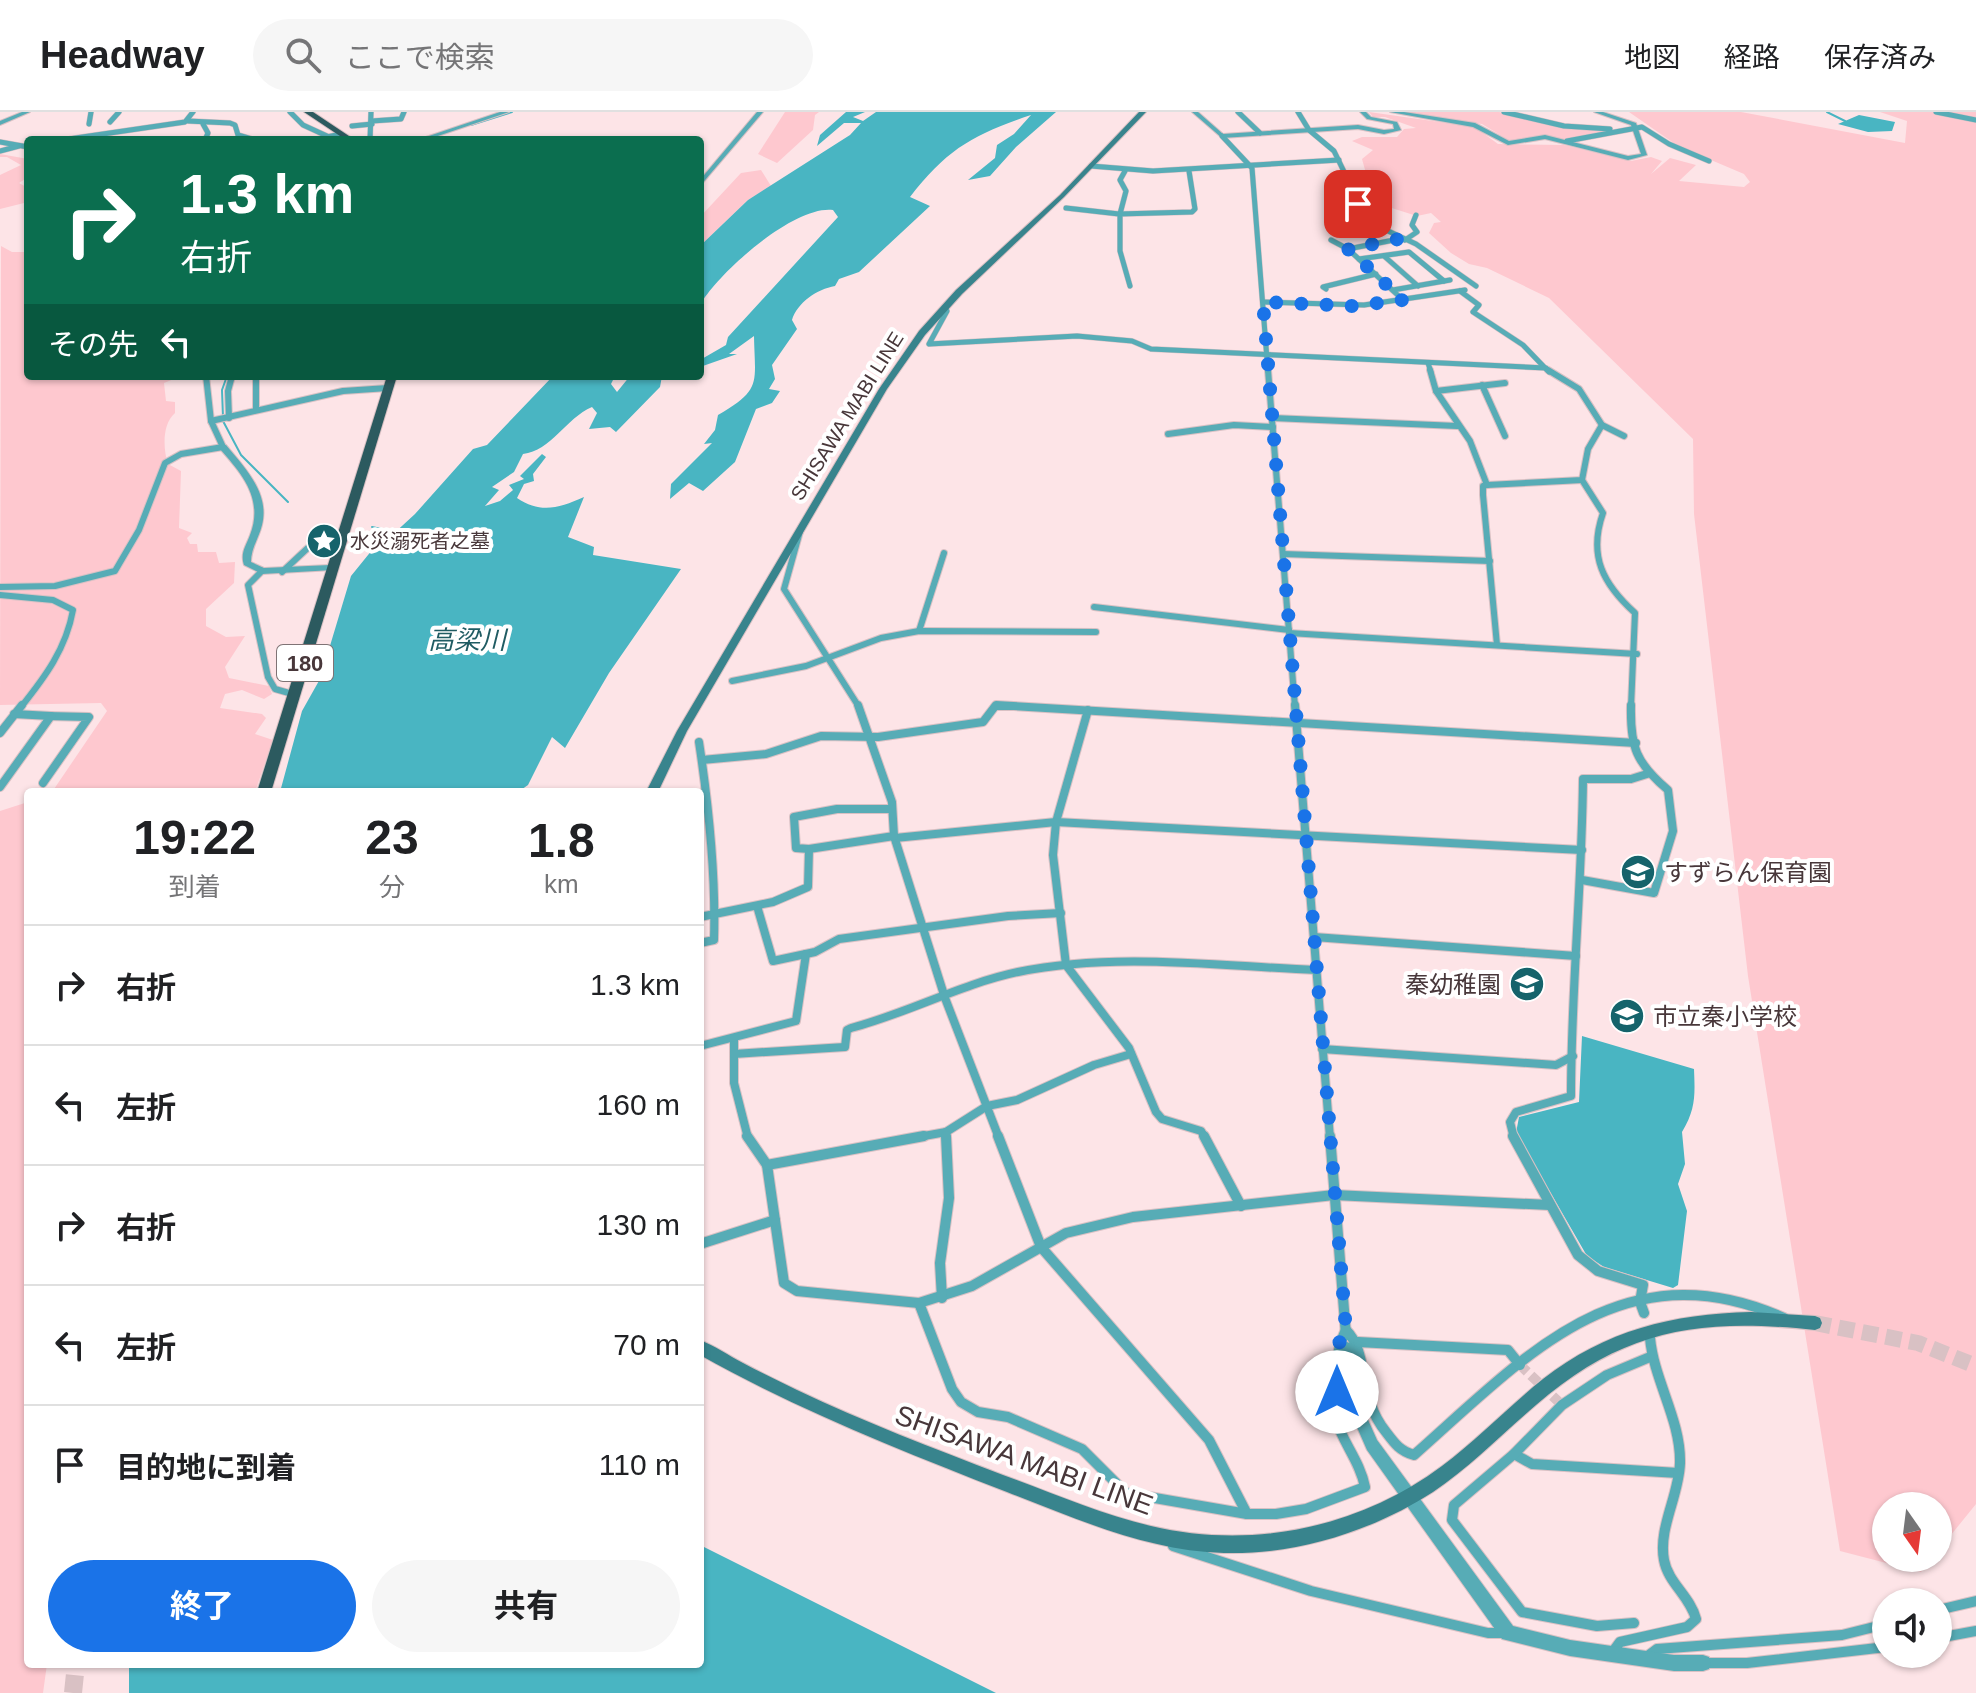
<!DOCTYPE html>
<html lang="ja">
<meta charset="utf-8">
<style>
body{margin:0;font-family:Helvetica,"Noto Sans JP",sans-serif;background:#f6f6f6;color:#202124;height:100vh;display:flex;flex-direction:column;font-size:30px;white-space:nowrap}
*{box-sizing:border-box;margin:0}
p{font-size:26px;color:#757577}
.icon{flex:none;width:44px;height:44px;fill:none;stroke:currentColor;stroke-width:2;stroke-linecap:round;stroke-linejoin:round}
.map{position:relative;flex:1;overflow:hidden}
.panel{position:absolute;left:24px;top:676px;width:680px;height:880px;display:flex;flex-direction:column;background:#fff;border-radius:8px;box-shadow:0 2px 6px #0004}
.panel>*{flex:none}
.hud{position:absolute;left:24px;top:24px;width:680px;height:244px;border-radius:8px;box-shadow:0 2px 6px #0004;background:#0b6e4f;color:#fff;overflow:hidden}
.needle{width:52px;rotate:166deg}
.controls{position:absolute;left:1872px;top:1380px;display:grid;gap:16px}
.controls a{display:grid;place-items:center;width:80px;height:80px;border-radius:50%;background:#fff;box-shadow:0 2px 6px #0004;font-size:40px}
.pin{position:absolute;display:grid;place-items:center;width:68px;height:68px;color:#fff;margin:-34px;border-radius:16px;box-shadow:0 4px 12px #0006}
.me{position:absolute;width:88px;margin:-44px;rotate:0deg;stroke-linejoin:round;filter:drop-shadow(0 0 6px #0008)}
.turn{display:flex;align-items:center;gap:28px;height:168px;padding:0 24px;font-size:36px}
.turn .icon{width:104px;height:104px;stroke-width:2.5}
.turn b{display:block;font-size:56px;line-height:68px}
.then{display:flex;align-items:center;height:76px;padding:0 24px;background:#0003;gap:16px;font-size:30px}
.eta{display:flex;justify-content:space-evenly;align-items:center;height:136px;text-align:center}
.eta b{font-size:48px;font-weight:700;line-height:56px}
.action{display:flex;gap:16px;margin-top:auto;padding:16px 24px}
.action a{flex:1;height:92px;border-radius:48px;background:#1a73e8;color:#fff;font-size:32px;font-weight:700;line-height:92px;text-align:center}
.action a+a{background:#f6f6f6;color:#202124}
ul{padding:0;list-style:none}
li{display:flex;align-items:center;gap:24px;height:120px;padding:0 24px;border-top:2px solid #e0e0e0}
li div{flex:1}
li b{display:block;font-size:30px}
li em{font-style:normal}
header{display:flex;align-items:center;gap:48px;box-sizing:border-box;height:112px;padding:0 40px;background:#fff;border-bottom:2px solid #e0e0e0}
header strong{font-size:38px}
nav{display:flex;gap:44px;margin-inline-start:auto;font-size:28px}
.search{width:560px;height:72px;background:#f6f6f6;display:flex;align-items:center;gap:20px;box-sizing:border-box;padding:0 28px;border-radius:44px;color:#757577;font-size:30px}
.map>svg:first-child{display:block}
.green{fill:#fec8cf}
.water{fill:#49b5c2}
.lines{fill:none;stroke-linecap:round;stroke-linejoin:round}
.stream{stroke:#49b5c2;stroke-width:2}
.minor-tunnel{stroke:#d9c1c4;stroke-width:10;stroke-dasharray:10 5;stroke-linecap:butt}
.secondary-tunnel{stroke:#d9c1c4;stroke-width:16;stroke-dasharray:16 8;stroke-linecap:butt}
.trunk-tunnel{stroke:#d9c1c4;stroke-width:18;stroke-dasharray:18 9;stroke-linecap:butt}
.minor-far3-casing{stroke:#d9c1c4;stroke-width:6}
.minor-far2-casing{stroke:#d9c1c4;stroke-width:8}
.minor-far1-casing{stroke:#d9c1c4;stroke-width:10}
.minor-casing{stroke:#d9c1c4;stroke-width:12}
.tertiary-casing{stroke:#d9c1c4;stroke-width:2}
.secondary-casing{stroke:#d9c1c4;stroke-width:2}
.trunk-casing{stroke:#d9c1c4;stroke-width:2}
.minor-far3{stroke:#57acb6;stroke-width:5}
.minor-far2{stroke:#57acb6;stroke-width:6}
.minor-far1{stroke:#57acb6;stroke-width:8}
.minor{stroke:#57acb6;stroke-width:10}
.tertiary{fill:#57acb6;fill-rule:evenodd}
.secondary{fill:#38848d;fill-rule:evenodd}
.trunk{fill:#2c5a5f;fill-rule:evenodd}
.route{stroke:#1a73e8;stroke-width:14;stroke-dasharray:0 25.2}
.labels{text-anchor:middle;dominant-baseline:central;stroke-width:8;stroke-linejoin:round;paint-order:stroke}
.far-street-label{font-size:20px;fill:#48373a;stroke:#fff}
.far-poi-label{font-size:20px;fill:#48373a;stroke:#fff;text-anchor:start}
.shield{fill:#fff;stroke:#7f7375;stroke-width:2}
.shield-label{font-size:22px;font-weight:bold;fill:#48373a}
.poi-label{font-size:24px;fill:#48373a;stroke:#fff;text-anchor:start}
.water-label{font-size:26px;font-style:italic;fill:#205c63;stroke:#fff}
.near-street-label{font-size:28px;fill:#48373a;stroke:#fff}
</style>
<header>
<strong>Headway</strong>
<div class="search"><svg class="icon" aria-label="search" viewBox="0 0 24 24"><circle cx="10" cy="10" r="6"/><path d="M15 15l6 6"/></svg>ここで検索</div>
<nav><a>地図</a><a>経路</a><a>保存済み</a></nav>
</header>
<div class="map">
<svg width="1976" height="1581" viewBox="0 0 1976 1581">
<rect width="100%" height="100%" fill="#fde4e7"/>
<g class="green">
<polygon points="785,0 819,0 815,3 813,18 777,51 758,42"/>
<polygon points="1369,0 1475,15 1498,32 1564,33 1631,49 1651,45 1662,49 1651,62 1670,46 1696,53 1679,69 1744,75 1750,70 1744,62 1678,34 1629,0 1741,0 1905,31 1907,9 1880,0 1976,0 1976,1392 1938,1439 1938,1394 1886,1394 1886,1446 1932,1446 1921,1460 1840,1439 1748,864 1694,402 1693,327 1549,186 1487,156 1469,152 1451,141 1429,121 1434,111 1441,110 1431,101 1417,104 1382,93 1388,92 1376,81 1381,76 1370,71 1373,69 1367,65 1362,47 1373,38 1352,29 1362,25 1397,25 1404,17 1416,16 1385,5 1373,5"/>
<polygon points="1398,0 1499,0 1545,11 1610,19 1568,28 1542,23 1510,29 1482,12"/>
<polygon points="0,42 28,47 28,65 19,71 28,76 28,90 0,97 0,63 21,53 7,45 0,45"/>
<polygon points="761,58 771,74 748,88 700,134 700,105 741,61"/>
<path d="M1,134L12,140H28V264H181L164,271L166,289L175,290V301C162,312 163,337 168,352L181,359L179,416L192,421L187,426L190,432H197L198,440H216L219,451L235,450L234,471L206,497V514L226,525L245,524L225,555L229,566L269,574L272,582L264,587L242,578L225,582L220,596L262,602L266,606L255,622L273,628L255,680H52L107,599L101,591L0,593Z"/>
<polygon points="28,690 28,1552 47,1552 43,1581 0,1581 0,699"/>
</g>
<g class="water">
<path d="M846,0H865L853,5L863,9L876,0H1056L1016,35L990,64L968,68L995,46L997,33L1014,22L1031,3C974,22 947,37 910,85L930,94L859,160L839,167L835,174C817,177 797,191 792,208L797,217L772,253L775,267L769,277L780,279L772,291L756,297L735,350L703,379L689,371L670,387L671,372L712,331L704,332L715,318L718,303C762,277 755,272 754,224L729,242H737L700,255V248L726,233L728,225L838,105L833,98C794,93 718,161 700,193V134L748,88L850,23L861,11H844L817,34L820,23Z"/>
<polygon points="1859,3 1895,10 1892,19 1868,20 1838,12"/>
<path d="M553,264H615L611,272L617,280L630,264H662L660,275L616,320L610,315L589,317L597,301L592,295C566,306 551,339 523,342L514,360L492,375L499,378L485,394L500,389L513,378L509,373L524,367L520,364L542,342L546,345L533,362L534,369L524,372L517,386C541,402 559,396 584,385L568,425L594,435L593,443L681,457L609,561L565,636L552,625L528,673L518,680H280L302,599L320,567L351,464L381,427L390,425L415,402L473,337L487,333Z"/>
<path d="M1582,924L1694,957C1695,983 1696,997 1682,1020L1685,1052L1678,1072L1687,1099L1678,1173L1673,1176L1604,1155L1587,1144L1516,1021L1519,1005L1579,990Z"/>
<polygon points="700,1433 996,1581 129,1581 129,1552 700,1552"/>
</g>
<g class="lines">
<g class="stream">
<polyline points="1827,0 1845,9"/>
<polyline points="471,13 512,0"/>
<polyline points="223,305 222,278 227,264"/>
<polyline points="223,309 241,343 288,390"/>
<polyline points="372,415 395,420"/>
</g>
<polyline class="minor-tunnel" points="1520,1253 1562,1293"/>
<polyline class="secondary-tunnel" points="1815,1211 1918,1231 1976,1254"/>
<polyline class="trunk-tunnel" points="73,1581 76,1552"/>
<g class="minor-far3-casing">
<g id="minor-far3">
<polyline points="290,0 303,13 327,24"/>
<polyline points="1238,0 1260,21"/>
<polyline points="1298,0 1309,18 1334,39 1349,70 1340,77 1386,118 1416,132 1476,174"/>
<polyline points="1504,0 1564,14 1610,17"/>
<polyline points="1936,0 1976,8"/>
<polyline points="188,9 230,11 235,13 238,23 255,28"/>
<polyline points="372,9 401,7 404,0"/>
<polyline points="110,10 119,0"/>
<polyline points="89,12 91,0"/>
<polyline points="203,12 208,21 205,28"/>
<polyline points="352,14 372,12"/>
<polyline points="1222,24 1252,56 1268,260"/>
<polyline points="62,28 185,10 193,0"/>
<polyline points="313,28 341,22"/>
<polyline points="370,28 371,0"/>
<polyline points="1567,29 1642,15 1669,32 1709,49"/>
<polyline points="0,30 28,35"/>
<polyline points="0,39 19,34"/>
<polyline points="1091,54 1153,59 1339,48"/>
<polyline points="1125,59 1120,68 1126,79 1120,102 1120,139 1130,174"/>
<polyline points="1066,96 1119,102 1192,100 1195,97 1189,59"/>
<polyline points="1331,128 1348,137 1403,188"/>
<polyline points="1405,128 1417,120 1412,113 1416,103"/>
<polyline points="1348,137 1399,127"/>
<polyline points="1384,144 1418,174"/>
<polyline points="1359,147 1409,140 1444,169"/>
<polyline points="1326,177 1323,175 1376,162"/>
<polyline points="1393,178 1450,168"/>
<polyline points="1460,179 1479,193 1473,200 1523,233 1549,260"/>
<polyline points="1263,190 1364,193 1465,178"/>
<polyline points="945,195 947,199 929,232 1077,224 1132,229 1151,237 1546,256"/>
<polyline points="1428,251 1431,260"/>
</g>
</g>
<g class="minor-far2-casing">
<g id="minor-far2">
<polyline points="1268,258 1295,595"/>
<polyline points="1430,258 1436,279 1470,329 1487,373"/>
<polyline points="1548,258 1579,277 1602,313 1624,324"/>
<polyline points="256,264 256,297"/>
<polyline points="1482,273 1505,324"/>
<polyline points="1436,279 1505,271"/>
<polyline points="229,306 228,279 232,264"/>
<polyline points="1273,306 1457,314"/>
<polyline points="211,309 343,279 388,276"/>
<polyline points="1168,322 1234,313 1273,315"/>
<path d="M1582,368L1603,401C1588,444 1603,472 1635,501L1631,595"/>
<polyline points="1487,373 1483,374 1483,383 1497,533"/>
<polyline points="1487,373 1582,368 1588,337 1602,313"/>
<polyline points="801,416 784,477 859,595"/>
<polyline points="1283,442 1490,449"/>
<polyline points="262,459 248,473 268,565 275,577 296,583"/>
<polyline points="282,460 311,433 342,422"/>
<polyline points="0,475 55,474 115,459 139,418 165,351 181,342 223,335 211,309 206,264"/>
<path d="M0,483L53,488L73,498C66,537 45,565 21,595"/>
<polyline points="1094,495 1289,518"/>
<polyline points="919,519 944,441"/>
<polyline points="1289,521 1637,542"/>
<polyline points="732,569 806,554 881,526 919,519 1096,520"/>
<polyline points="995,595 1027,595"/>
</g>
</g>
<g class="minor-far1-casing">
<g id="minor-far1">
<polyline points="858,593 892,690 894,724 945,886 999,1026"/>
<polyline points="1295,593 1330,1026"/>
<polyline points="1088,598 1056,710 1053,743 1066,853 1129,936 1156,1000 1162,1007 1201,1019 1205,1026"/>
<polyline points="0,621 22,593"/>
<path d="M699,630C709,696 716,761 714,828L700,831"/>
<polyline points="702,648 766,642 821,624 878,625 983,610 996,593 1636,631"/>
<polyline points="43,671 89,605 47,604"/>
<polyline points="0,675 51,604 14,602"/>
<polyline points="895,726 1056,710 1582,738"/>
<polyline points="809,737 894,724"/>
<path d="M1582,768L1654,781L1673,719L1668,678C1636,651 1630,635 1631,593"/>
<polyline points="757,794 773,849 815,840 839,827 1008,804 1061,801"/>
<polyline points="700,805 773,790 808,775 809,737 796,736 794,705 837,697 892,697"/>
<polyline points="1314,825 1576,844"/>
<polyline points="734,927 734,971 748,1026"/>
<polyline points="700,934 796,909 806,842"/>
<polyline points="1322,937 1556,953 1573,944"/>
<path d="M734,942L845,935L847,918L851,916C908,901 961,872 1018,860C1115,840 1218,854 1316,858"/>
<polyline points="946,1020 946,1026"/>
<polyline points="913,1026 946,1020 987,994 1017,988 1094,953 1131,942"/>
<path d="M1514,1026L1510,1010L1516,1000L1571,984C1571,878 1582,773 1583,667H1631L1647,662"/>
</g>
</g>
<g class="minor-casing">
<g id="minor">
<polyline points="747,1024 767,1053 784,1171 797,1179 919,1191"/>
<polyline points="998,1024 1041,1135 1209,1328 1247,1402"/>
<polyline points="1204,1024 1241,1094"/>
<polyline points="1330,1024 1346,1223"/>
<polyline points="1513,1024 1578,1143 1598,1159 1643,1173 1640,1190 1644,1201"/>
<polyline points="767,1053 924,1024"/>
<path d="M1550,1093L1334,1083L1133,1105L1066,1121L972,1174L919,1191L952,1277L961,1290L978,1300L1008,1305L1082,1337L1126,1381L1247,1402H1276L1306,1397L1365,1375C1360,1349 1342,1330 1335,1305C1330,1284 1336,1237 1346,1218C1370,1242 1357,1285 1386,1320C1395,1332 1400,1339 1414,1343C1525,1245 1622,1134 1784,1206"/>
<polyline points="700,1132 775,1108"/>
<polyline points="942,1186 940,1151 949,1086 946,1024"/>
<polyline points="1358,1230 1508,1238 1520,1253"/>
<polyline points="1514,1342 1532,1352 1678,1361"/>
<polyline points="1173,1434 1311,1479 1488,1521 1507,1521"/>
<polyline points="1938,1498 1976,1489"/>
<polyline points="1634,1511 1597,1514 1522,1500 1452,1408 1454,1393 1514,1342 1562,1293 1607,1263 1650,1245"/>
<polyline points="1938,1526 1976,1519"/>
<path d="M1612,1541L1620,1530L1687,1515L1696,1507C1690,1484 1668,1471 1664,1448C1658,1416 1679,1384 1680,1351C1681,1308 1654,1269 1650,1226"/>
<polyline points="1645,1546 1657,1537 1842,1523 1886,1512"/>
<polyline points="1703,1551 1747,1551 1886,1535"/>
</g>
</g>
<g class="tertiary-casing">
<g id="tertiary">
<polygon points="22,0 30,0 0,13 0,9"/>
<polygon points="500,0 509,0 426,28 417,28"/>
<polygon points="757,0 763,0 700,74 700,68"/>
<polygon points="1192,0 1198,0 1223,22 1358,13 1384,18 1394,17 1393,12 1367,7 1360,0 1366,0 1371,5 1397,10 1401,18 1384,22 1358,17 1222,26"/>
<polygon points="1390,0 1404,0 1475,11 1509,29 1545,23 1628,44 1641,42 1631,13 1594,0 1603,0 1636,11 1647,43 1628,48 1545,27 1508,33 1473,15"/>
<path d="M220,333H226C245,356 270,381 262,413C259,426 251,436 251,450L264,456L330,453L334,456L333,458L262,462L244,453C240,441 246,434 250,423C264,387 242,362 220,337Z"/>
<polygon points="1347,1230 1352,1232 1354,1236 1360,1290 1377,1328 1513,1514 1570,1528 1674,1543 1703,1543 1709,1545 1711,1551 1709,1557 1703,1559 1674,1559 1570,1544 1502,1527 1367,1338 1346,1290 1340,1236 1342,1232"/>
</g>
</g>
<g class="secondary-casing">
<g id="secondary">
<polygon points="1139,0 1146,0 1064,85 962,182 925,223 887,277 687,619 658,680 646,680 677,619 879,277 919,219 956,178 1060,83"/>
<path d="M1751,1200L1815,1204L1820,1206L1822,1211L1820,1216L1815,1218C1701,1206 1625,1216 1536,1293C1502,1322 1470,1355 1433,1380C1373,1419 1296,1443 1224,1441C1148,1439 1077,1407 1007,1380C902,1339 798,1298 700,1243V1228C715,1234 728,1243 743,1251C760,1260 778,1269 797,1278C864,1310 933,1336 1003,1363C1052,1381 1100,1402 1151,1414C1252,1438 1359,1416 1442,1354C1478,1327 1508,1295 1543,1267C1606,1218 1672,1202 1751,1200Z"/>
</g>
</g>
<g class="trunk-casing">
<g id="trunk">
<polygon points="304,0 313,0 355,28 346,28"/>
<polygon points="387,264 397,264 271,680 257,680"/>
</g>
</g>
<use href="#minor-far3" class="minor-far3"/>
<use href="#minor-far2" class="minor-far2"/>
<use href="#minor-far1" class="minor-far1"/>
<use href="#minor" class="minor"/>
<use href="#tertiary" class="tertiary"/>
<use href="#secondary" class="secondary"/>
<use href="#trunk" class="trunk"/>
</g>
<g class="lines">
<polyline class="route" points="1337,1280 1337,1235 1346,1218 1263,190 1353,194 1403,188 1348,137 1399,127 1365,103 1358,92"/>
</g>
<defs>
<g id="sight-disc" transform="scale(1.8)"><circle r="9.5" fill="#15636b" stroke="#fff"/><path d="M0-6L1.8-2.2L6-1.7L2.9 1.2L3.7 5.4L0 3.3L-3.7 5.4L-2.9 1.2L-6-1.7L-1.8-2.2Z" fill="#fff"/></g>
<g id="school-disc" transform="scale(1.8)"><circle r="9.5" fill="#15636b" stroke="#fff"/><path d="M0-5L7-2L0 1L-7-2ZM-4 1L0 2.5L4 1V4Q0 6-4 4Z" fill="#fff"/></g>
</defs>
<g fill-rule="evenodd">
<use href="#sight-disc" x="324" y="429"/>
<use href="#school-disc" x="1638" y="760"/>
<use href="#school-disc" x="1527" y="872"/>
<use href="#school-disc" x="1627" y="904"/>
</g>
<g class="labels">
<g class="far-street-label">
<text transform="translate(847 304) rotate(-58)">SHISAWA MABI LINE</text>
</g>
<g class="far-poi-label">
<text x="350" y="429">水災溺死者之墓</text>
</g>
<rect class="shield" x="277" y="533" width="56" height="36" rx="6"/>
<g class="shield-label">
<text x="305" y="551">180</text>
</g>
<g class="poi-label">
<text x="1664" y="760">すずらん保育園</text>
<text x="1501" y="872" text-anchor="end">秦幼稚園</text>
<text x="1653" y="904">市立秦小学校</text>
</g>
<g class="water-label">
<text x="467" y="528">高梁川</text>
</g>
<g class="near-street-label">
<text transform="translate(1024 1348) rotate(20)">SHISAWA MABI LINE</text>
</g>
</g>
</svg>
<div class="controls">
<a><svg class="needle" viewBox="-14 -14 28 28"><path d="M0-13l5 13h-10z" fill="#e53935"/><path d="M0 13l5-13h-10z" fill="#757577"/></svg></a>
<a><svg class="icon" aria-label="sound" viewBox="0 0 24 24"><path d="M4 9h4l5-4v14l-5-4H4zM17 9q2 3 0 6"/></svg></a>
</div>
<div class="pin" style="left:1358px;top:92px;background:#d93025"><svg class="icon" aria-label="arrive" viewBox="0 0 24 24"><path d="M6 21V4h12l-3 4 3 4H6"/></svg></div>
<svg class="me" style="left:1337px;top:1280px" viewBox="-20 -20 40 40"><circle r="19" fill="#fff"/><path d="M0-13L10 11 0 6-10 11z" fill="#1a73e8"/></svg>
<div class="hud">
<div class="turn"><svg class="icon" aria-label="right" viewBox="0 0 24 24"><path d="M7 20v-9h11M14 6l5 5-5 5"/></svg><div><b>1.3 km</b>右折</div></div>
<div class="then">その先<svg class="icon" aria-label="left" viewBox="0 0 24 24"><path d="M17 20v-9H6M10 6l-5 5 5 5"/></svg></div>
</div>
<section class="panel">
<div class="eta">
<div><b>19:22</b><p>到着</p></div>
<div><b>23</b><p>分</p></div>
<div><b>1.8</b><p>km</p></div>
</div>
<ul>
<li><svg class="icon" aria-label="right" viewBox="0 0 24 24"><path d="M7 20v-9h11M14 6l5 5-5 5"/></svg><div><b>右折</b></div><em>1.3 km</em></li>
<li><svg class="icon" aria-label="left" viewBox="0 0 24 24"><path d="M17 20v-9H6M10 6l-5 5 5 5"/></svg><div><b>左折</b></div><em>160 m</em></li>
<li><svg class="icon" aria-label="right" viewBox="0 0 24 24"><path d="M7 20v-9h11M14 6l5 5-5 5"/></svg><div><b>右折</b></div><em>130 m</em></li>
<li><svg class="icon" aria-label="left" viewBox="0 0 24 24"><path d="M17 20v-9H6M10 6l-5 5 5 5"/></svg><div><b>左折</b></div><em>70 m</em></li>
<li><svg class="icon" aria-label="arrive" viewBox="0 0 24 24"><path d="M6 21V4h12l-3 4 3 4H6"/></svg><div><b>目的地に到着</b></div><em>110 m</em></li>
</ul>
<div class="action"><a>終了</a><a>共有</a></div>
</section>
</div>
